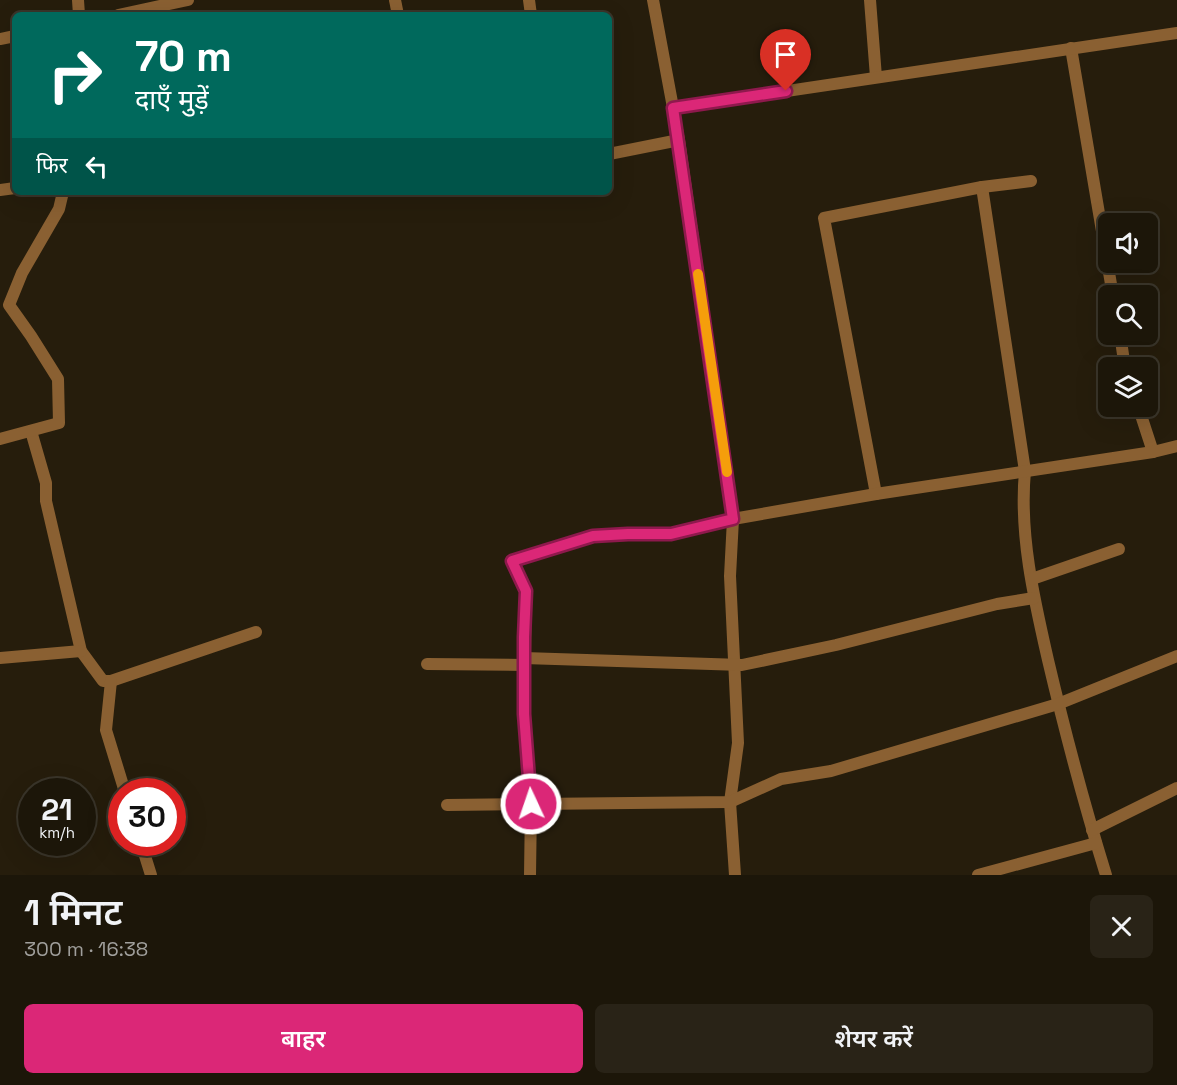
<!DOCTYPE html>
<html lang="hi">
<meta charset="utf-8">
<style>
body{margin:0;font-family:"Space Grotesk","Noto Sans Devanagari",sans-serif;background:#292317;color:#f1f3f6;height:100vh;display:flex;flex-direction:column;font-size:22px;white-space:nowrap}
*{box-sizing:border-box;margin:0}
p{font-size:20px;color:#a09f9c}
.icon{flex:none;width:33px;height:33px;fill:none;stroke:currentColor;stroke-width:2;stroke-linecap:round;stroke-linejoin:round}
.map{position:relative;height:875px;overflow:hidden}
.side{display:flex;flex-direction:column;background:#1c1609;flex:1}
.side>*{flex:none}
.top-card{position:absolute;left:12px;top:12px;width:600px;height:183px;border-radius:9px;box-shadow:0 6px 24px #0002,0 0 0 2px #3a352a;background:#00695c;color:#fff;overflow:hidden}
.tools{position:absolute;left:1098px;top:213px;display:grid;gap:12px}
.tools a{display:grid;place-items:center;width:60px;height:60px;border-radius:9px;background:#1c1609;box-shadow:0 6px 24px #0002,0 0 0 2px #3a352a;font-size:30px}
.speed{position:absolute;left:18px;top:778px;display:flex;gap:12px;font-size:30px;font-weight:700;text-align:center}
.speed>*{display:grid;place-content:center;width:78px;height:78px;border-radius:50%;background:#1c1609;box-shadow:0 6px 24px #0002,0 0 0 2px #3a352a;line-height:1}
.speed small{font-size:15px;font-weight:400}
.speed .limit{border:9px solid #d22;background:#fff;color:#111}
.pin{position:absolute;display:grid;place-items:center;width:51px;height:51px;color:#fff;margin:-62px -26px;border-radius:50% 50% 50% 0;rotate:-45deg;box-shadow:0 0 6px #0007}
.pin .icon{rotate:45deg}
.me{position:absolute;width:66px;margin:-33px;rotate:357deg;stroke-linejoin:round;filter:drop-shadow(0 0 4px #0008)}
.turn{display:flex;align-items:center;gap:21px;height:126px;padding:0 24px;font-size:27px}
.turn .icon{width:78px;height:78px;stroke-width:2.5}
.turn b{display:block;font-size:42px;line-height:51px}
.then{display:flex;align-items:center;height:57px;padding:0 24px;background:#0003;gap:12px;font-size:22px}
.round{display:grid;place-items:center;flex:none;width:63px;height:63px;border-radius:9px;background:#292317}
.head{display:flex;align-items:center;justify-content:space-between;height:102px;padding:0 24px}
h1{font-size:36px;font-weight:600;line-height:45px}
.action{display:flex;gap:12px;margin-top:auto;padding:12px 24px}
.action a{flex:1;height:69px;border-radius:9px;background:#db2777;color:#fff;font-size:24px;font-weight:600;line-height:69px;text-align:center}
.action a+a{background:#292317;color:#f1f3f6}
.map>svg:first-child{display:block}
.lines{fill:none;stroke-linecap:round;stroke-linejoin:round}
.street{stroke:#8a6032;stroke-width:12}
.route-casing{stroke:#8e194d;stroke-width:15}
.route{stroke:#db2777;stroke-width:10}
.slow{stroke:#f59e0b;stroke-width:10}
</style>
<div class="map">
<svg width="1177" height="875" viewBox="0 0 1177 875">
<rect width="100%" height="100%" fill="#261d0c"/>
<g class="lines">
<g class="street">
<polyline points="78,0 79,15"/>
<polyline points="395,0 398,15"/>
<polyline points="529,0 531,15"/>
<polyline points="653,0 679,140 733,519 730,576 738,743 730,802 735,875"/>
<polyline points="870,0 876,77"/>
<polyline points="118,15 188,0"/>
<polyline points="0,39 15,36"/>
<polyline points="1071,48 1113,296"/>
<polyline points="673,108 1177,33"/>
<polyline points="609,154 679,140"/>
<path d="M982,187L1025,471C1019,534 1034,599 1048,660C1065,732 1084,804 1106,875"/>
<polyline points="0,190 15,188"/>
<polyline points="1120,334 1125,368"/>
<polyline points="1138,406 1153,452"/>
<polyline points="31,431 46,483 46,501 81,651 103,681 111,681 256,632"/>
<polyline points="0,439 59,423 58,379 31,336 9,305 22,273 59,209 63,192"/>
<polyline points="876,494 824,218 982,187 1031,181"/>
<polyline points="1032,579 1119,549"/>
<polyline points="0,658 81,651"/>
<polyline points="524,658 742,665 836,645 997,604 1034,598"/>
<polyline points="427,664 524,665"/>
<polyline points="111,681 106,730 125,792"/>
<polyline points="447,805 730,802 781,779 831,771 1058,704 1177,656"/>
<polyline points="1092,830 1177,788"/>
<polyline points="141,843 151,875"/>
<polyline points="530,875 531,804 524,714 526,592 512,561 593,536 628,534 671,534 733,519 876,494 1153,452 1177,446"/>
<polyline points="978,875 1096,843"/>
</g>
</g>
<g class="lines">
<g class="route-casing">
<polyline id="route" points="531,804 524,714 524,637 526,591 512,561 593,536 628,534 671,534 733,519 673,108 786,91"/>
</g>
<use href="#route" class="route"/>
<polyline class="slow" points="698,274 727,472"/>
</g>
</svg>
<div class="tools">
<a><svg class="icon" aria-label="sound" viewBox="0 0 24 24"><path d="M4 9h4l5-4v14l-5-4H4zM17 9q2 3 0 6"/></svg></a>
<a><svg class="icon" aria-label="search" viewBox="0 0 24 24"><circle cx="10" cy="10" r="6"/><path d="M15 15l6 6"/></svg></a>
<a><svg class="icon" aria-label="layers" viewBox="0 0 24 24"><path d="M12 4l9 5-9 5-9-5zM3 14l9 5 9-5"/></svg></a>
</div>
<div class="speed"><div>21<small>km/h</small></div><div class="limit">30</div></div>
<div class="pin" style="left:786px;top:91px;background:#d93025"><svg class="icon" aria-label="arrive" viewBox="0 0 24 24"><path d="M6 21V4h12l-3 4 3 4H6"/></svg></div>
<svg class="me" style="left:531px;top:804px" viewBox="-20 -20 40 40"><circle r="17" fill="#db2777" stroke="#fff" stroke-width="3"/><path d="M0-11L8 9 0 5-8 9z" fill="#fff"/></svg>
<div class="top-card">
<div class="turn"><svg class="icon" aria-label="right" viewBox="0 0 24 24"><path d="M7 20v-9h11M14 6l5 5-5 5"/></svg><div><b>70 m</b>दाएँ मुड़ें</div></div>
<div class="then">फिर<svg class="icon" aria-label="left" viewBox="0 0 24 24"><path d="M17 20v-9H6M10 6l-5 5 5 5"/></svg></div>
</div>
</div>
<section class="side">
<div class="head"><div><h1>1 मिनट</h1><p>300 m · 16:38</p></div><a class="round"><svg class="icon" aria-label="close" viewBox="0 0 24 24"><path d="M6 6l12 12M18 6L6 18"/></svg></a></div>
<div class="action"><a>बाहर</a><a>शेयर करें</a></div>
</section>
